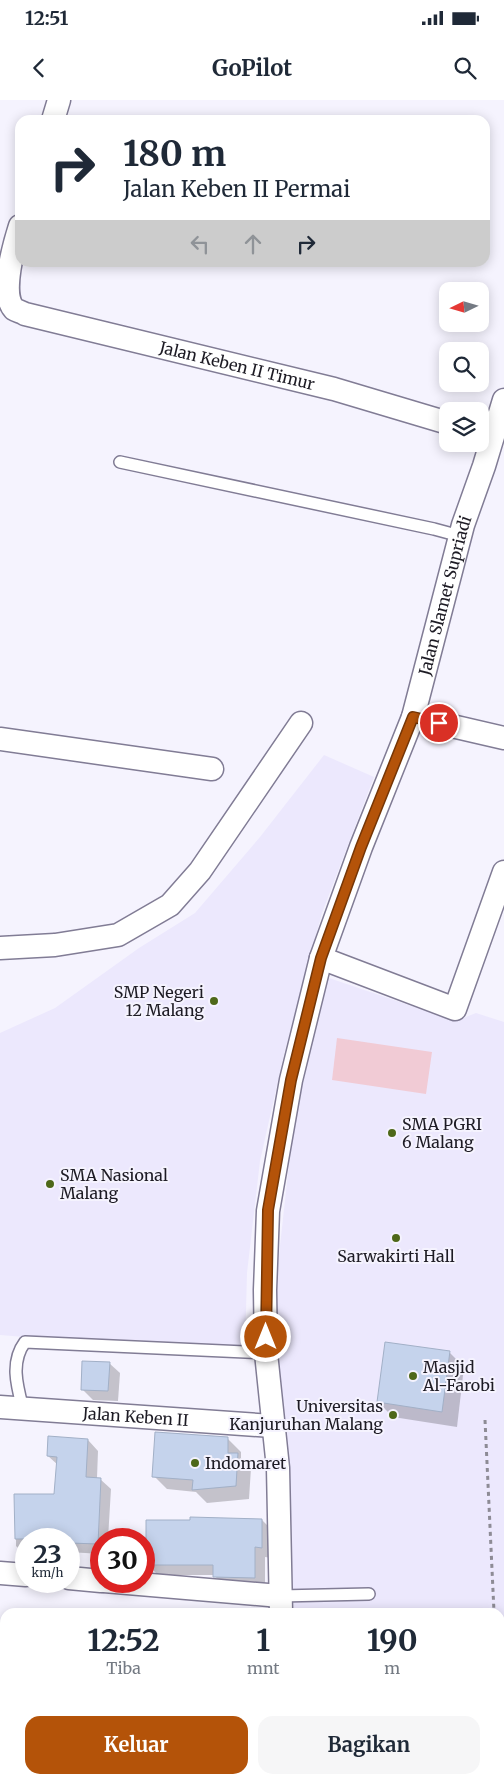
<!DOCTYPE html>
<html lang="id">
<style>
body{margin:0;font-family:Merriweather,serif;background:#f6f6f7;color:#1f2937;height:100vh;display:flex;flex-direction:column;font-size:19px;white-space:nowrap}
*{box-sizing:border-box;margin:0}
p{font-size:16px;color:#747a83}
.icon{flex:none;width:28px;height:28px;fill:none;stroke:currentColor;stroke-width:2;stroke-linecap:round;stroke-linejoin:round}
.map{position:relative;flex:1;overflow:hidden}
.side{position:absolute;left:0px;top:1508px;width:505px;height:176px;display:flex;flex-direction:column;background:#fff;border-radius:15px 15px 0 0;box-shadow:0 2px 12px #0003}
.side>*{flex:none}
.guide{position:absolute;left:15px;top:15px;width:475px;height:152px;border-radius:15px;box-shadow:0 2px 12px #0003;background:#fff;color:#1f2937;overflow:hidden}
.needle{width:32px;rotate:265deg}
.tools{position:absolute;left:439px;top:182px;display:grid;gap:10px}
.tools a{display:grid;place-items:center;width:50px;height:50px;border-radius:10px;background:#fff;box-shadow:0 2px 12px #0003;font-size:25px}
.speed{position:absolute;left:15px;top:1428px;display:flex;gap:10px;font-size:25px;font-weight:700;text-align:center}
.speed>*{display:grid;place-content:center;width:65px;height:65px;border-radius:50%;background:#fff;box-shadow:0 2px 12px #0003;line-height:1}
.speed small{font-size:12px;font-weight:400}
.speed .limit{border:8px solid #d22;background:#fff;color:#111}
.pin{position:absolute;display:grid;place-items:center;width:42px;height:42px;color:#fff;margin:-21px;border:2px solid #fff;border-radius:50%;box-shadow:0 1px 5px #0007}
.me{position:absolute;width:55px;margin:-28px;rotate:0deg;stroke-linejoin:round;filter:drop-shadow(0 0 4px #0008)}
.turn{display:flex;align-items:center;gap:18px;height:105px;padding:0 25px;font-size:22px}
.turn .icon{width:65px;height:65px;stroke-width:2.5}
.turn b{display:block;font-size:35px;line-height:42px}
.lanes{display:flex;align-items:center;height:48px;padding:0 25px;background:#0003;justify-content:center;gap:25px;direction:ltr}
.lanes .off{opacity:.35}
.eta{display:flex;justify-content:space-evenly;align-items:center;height:85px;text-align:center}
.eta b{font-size:30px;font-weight:700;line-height:35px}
.primary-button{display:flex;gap:10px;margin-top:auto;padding:10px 25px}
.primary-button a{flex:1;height:58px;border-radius:15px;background:#b45309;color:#fff;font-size:20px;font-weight:700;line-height:58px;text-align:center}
.primary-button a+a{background:#f6f6f7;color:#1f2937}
.status{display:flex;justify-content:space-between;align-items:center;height:35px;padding:0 25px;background:#fff;direction:ltr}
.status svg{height:14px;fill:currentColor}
header{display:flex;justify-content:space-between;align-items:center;height:65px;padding:0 25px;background:#fff;font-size:22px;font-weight:700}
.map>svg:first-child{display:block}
.built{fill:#ece8fd}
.green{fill:#f1cbd5}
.shadow{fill:#0003}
.building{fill:#c5d3ec;stroke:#a2b0c7}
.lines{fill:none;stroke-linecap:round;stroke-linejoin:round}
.service-casing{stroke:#817c95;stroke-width:14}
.minor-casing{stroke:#817c95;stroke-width:25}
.path{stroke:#8d8b95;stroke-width:3;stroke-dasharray:4 4;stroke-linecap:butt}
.service{stroke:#fff;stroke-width:11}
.minor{stroke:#fff;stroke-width:22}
.route-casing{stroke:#753606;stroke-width:12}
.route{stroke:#b45309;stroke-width:9}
.poi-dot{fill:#4e6819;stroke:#f5f3fe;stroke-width:2}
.labels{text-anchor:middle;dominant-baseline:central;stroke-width:4;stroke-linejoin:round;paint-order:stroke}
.street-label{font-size:16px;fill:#1d1b24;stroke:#f5f3fe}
.poi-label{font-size:16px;fill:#1d1b24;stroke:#f5f3fe;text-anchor:start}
</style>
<div class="status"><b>12:51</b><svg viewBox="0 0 49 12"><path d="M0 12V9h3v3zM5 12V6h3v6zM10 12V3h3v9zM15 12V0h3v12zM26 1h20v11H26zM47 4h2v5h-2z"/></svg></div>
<header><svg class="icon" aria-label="back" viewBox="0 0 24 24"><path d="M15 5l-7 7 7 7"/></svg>GoPilot<svg class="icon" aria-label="search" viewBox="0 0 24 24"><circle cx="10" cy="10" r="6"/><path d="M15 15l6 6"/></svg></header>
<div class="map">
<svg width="504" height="1683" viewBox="0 0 504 1683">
<rect width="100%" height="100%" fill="#f5f3fe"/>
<g class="built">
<polygon points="324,655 374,677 322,813 284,954 260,1061 247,1173 245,1248 73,1241 0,1235 0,933 55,908 139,848 195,813 260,737"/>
<polygon points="326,877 456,921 476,913 504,922 504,1683 305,1683 305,1679 500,1679 500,1512 294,1512 287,1366 276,1265 275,1191 293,1028"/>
<polygon points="137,1679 280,1679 281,1683 137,1683"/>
</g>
<polygon class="green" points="337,938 432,952 426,994 332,980"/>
<g class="shadow">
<polygon points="449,1252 464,1267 457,1327 393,1317 378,1302"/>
<polygon points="109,1263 120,1273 118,1301 93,1300 82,1289"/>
<polygon points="228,1339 241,1352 241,1358 251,1368 249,1399 207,1403 196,1392 167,1389 154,1376"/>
<polygon points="88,1340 98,1351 97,1378 100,1379 111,1389 108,1439 101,1439 101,1454 69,1452 69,1439 26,1439 26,1456 16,1446 16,1395 55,1395 58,1365 48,1356"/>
<polygon points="262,1420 272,1430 272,1458 265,1457 265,1488 225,1487 214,1475 158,1475 147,1464"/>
<polygon points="179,1510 221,1510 224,1512 179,1512"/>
<polygon points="500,1674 504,1678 504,1683 321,1683 321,1680 500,1679"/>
<polygon points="86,1679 151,1679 150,1683 90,1683"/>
</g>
<g class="building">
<polygon points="385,1242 450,1251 442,1312 377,1302"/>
<polygon points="82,1261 110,1262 108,1291 81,1290"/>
<polygon points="155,1332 228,1337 228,1353 238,1353 236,1386 192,1390 193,1380 152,1377"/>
<polygon points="48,1336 88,1339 86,1377 101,1378 98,1444 69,1443 69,1439 15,1439 14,1394 54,1394 57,1357 47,1356"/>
<polygon points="190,1417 262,1419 262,1448 255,1447 255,1478 213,1477 213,1465 146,1465 146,1420 190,1420"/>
</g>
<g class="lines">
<g class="service-casing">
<g id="service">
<polyline points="120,362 434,429 460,436"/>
<path d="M23,1309C17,1286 10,1262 25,1242L266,1253"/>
<polyline points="280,1496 369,1494"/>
</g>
</g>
<g class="minor-casing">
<g id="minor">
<polyline points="53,20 59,0"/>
<path id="s1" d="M20,126C14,145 0,194 14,209C17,211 22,212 25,214L334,289L448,323"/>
<polyline points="413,617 504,638"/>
<polyline points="0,639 212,669"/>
<polyline points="0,848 55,845 118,835 170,805 200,771 301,623"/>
<polyline points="321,858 455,909 504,772"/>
<path id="s2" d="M0,1307L272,1326"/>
<polyline points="0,1473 26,1475"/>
<polyline points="69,1478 101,1481"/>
<polyline points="104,1481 280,1496"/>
<path id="s3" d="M281,1512L278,1368L266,1253L265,1190L268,1111L291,980L321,858L361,747L413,617L463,425L484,366L504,300"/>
<polyline points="295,1679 296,1683"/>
</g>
</g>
<g class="path">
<polyline points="485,1320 494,1512"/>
<polyline points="500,1640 503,1683"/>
</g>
<use href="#service" class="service"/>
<use href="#minor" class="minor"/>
</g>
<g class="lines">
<g class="route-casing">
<polyline id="route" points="266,1237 268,1110 291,980 321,858 361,747 413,617 439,623"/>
</g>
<use href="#route" class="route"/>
</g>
<g class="poi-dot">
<circle cx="214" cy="901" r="5"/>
<circle cx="392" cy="1033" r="5"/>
<circle cx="50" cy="1084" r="5"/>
<circle cx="396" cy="1138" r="5"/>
<circle cx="413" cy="1276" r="5"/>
<circle cx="393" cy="1315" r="5"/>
<circle cx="195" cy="1363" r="5"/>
</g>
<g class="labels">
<g class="street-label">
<text stroke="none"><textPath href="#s1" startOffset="316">Jalan Keben II Timur</textPath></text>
<text stroke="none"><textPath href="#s3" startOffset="1044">Jalan Slamet Supriadi</textPath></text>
<text stroke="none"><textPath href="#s2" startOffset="136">Jalan Keben II</textPath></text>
</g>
<g class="poi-label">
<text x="204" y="892" text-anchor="end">SMP Negeri<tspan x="204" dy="18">12 Malang</tspan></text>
<text x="402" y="1024">SMA PGRI<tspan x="402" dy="18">6 Malang</tspan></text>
<text x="60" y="1075">SMA Nasional<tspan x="60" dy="18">Malang</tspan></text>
<text x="396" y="1156" text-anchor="middle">Sarwakirti Hall</text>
<text x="423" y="1267">Masjid<tspan x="423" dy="18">Al-Farobi</tspan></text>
<text x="383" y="1306" text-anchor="end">Universitas<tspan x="383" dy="18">Kanjuruhan Malang</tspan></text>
<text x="205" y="1363">Indomaret</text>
</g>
</g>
</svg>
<div class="tools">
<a><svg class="needle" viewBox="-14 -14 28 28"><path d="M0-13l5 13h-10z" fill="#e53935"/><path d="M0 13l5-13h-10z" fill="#747a83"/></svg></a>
<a><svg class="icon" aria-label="search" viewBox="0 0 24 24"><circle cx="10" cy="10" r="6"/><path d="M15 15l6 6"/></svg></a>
<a><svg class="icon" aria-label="layers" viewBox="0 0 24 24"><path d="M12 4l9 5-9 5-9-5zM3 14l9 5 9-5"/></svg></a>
</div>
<div class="speed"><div>23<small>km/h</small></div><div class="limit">30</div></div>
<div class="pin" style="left:439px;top:623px;background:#d93025"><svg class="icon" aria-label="arrive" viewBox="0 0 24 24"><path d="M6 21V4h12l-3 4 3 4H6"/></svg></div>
<svg class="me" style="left:266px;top:1237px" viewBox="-20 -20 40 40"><circle r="17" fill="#b45309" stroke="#fff" stroke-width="3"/><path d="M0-11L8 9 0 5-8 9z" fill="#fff"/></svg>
<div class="guide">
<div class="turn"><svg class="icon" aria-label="right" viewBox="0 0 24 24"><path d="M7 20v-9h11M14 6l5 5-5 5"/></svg><div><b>180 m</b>Jalan Keben II Permai</div></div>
<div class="lanes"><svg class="icon off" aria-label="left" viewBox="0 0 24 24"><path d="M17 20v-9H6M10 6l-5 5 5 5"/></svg><svg class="icon off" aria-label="ahead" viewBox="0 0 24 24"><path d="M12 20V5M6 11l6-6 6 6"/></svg><svg class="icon" aria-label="right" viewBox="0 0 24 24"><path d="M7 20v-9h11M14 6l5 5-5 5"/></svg></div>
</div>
<section class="side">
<div class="eta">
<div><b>12:52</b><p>Tiba</p></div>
<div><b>1</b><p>mnt</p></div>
<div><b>190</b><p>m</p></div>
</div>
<div class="primary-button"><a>Keluar</a><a>Bagikan</a></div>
</section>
</div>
